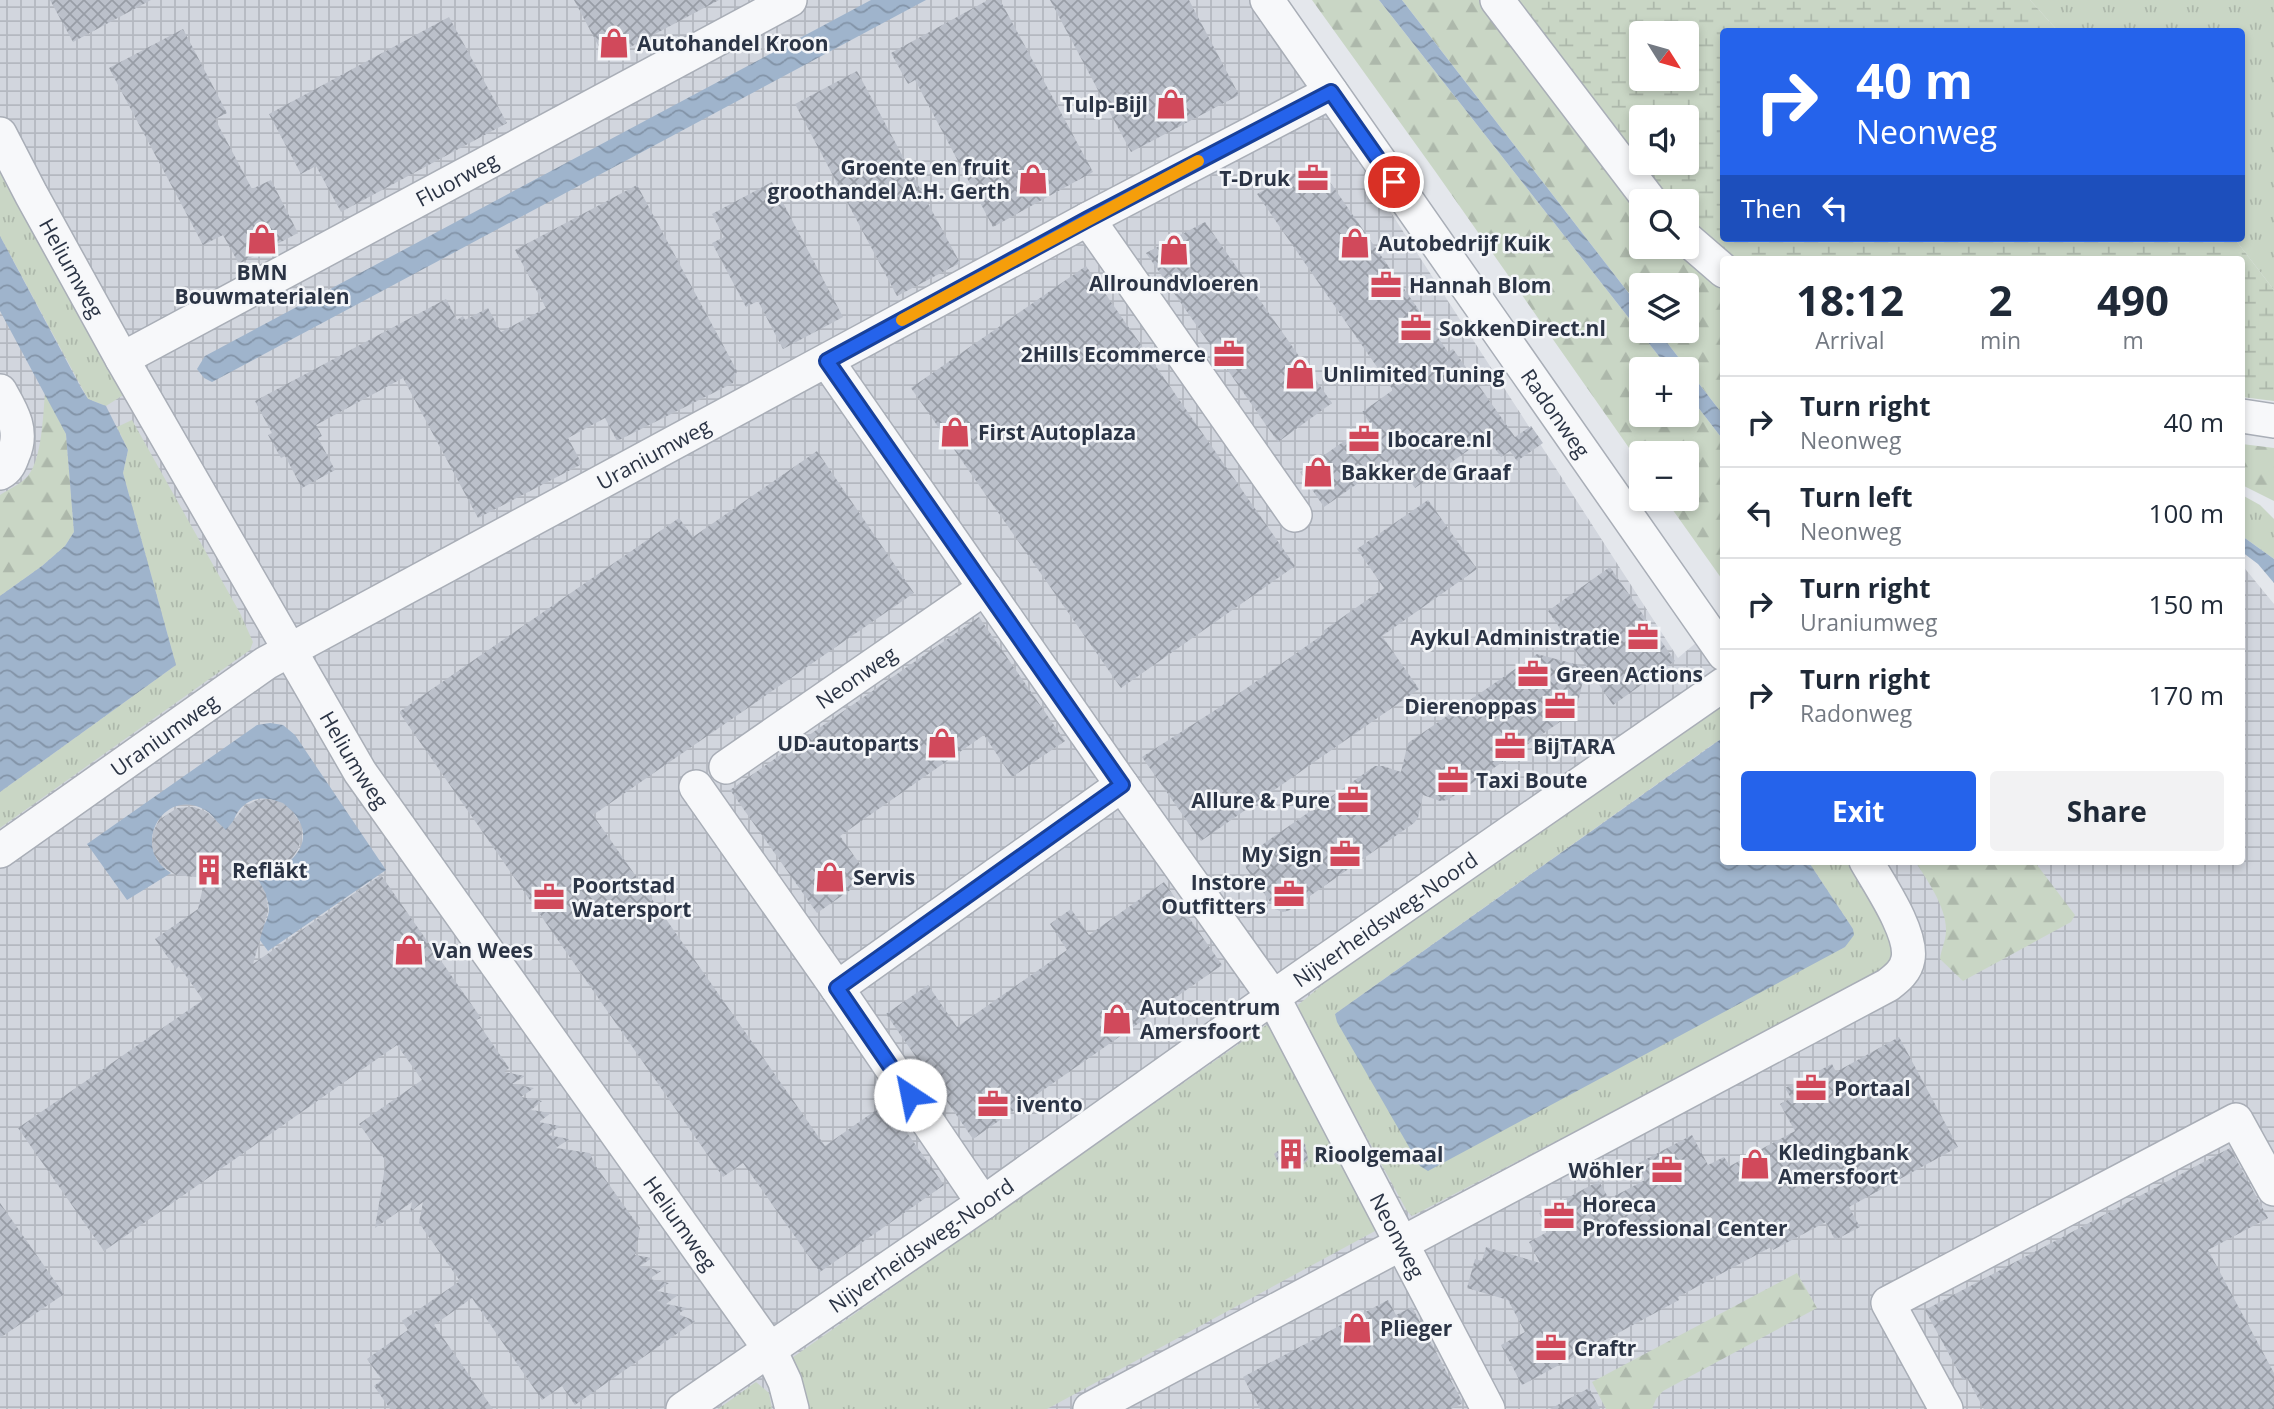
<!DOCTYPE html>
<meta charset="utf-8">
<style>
body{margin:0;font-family:"Open Sans",sans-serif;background:#f2f2f3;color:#1f2937;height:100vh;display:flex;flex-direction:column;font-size:26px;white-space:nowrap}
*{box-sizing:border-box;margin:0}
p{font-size:23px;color:#747a83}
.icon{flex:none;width:38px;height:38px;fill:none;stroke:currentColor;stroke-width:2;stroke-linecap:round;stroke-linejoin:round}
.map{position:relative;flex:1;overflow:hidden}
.details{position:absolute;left:1720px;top:256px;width:525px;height:609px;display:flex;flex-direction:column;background:#fff;border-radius:7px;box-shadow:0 4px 10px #0003}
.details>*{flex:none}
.banner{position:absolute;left:1720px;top:28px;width:525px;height:214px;border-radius:7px;box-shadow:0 4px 10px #0003;background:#2563eb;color:#fff;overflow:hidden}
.needle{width:46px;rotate:127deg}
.buttons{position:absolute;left:1629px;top:21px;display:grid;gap:14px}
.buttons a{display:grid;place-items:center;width:70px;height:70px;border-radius:7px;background:#fff;box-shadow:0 4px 10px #0003;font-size:35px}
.pin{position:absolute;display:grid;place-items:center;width:60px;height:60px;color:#fff;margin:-30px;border:4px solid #fff;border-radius:50%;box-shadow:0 2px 7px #0007}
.me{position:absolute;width:77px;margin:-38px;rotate:326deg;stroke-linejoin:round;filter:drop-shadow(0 0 5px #0008)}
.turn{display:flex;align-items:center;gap:24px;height:147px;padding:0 21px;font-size:32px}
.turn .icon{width:91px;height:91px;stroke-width:2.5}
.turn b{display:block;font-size:49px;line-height:60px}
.then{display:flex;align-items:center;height:66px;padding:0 21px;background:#0003;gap:14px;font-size:26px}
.eta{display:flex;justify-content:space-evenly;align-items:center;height:119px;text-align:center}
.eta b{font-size:42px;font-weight:700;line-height:49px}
.primary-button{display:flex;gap:14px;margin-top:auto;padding:14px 21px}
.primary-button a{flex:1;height:80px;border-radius:7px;background:#2563eb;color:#fff;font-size:28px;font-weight:700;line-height:80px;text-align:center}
.primary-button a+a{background:#f2f2f3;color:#1f2937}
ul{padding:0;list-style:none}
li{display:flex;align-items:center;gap:21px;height:91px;padding:0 21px;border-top:2px solid #e0e1e3}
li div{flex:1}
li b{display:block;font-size:26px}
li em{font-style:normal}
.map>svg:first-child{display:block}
.industrial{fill:url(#industrial-grid)}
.grass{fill:url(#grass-tufts)}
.forest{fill:url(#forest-firs)}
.wetland{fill:url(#wetland-marsh);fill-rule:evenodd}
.water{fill:url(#water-waves)}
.building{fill:url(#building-cross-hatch)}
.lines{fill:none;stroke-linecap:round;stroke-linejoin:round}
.minor-casing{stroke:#a9aeb7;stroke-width:36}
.minor{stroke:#f7f8fa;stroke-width:33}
.route-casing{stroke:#184099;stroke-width:18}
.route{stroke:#2563eb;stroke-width:12}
.slow{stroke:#f59e0b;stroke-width:12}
.labels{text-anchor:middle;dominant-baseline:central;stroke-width:5;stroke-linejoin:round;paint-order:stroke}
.poi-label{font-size:21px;font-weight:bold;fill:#2b3445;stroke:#f4f6f9;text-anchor:start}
.street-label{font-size:21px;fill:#2b3445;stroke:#f4f6f9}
</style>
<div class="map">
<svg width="2274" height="1409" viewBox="0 0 2274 1409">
<defs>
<pattern id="industrial-grid" width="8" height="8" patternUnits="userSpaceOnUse" patternTransform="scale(1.75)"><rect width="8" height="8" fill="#d2d6de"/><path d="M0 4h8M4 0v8" fill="none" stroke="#b4b8c0"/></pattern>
<pattern id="grass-tufts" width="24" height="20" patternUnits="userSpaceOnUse" patternTransform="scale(1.75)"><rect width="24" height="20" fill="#c9d6c5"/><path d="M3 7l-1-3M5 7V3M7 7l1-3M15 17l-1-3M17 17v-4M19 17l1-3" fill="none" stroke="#adb8ab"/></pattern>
<pattern id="forest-firs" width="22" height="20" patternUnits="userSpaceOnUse" patternTransform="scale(1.75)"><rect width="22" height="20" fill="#c9d6c5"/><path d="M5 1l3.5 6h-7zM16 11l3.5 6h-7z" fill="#adb8ab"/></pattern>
<pattern id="wetland-marsh" width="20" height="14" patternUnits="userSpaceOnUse" patternTransform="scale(1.75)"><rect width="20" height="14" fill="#c9d6c5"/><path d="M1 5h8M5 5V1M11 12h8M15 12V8" fill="none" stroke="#adb8ab"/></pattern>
<pattern id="water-waves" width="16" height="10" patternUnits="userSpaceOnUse" patternTransform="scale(1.75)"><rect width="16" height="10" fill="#9fb4cc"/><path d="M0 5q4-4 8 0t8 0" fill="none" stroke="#8293a7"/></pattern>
<pattern id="building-cross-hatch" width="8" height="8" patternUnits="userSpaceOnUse" patternTransform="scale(1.75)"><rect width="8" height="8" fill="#bbc0ca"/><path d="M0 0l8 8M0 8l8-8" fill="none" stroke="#989da6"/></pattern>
</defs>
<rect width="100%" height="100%" fill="#e4e7ec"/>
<polygon class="industrial" points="0,0 1254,0 1678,658 1724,619 1724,861 2242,861 2242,565 2274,604 2274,1409 0,1409"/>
<g class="grass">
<polygon points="2030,0 2274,0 2274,290 2234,238 2242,238 2242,32 2058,31"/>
<polygon points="0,172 128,392 106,406 88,399 0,236"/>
<polygon points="132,420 240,613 253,642 250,650 0,828 0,792 176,665 123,473 128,450 117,427"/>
<polygon points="2242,495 2260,505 2274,519 2274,559 2242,536"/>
<polygon points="1724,703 1724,740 1721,739 1706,749 1335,1014 1829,954 1845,947 1853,929 1808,861 1852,861 1895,941 1889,968 1412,1216 1407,1211 1299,1013 1298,1005 1328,980"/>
<polygon points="1266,1025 1274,1030 1379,1223 1375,1231 1047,1409 809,1409 791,1376 789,1360"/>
<polygon points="756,1382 769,1393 772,1409 718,1409"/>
</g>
<g class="forest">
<polygon points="1312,0 1379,0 1669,369 1642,369 1642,415 1687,415 1687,393 1724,441 1724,582 1665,499 1687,499 1687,453 1642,453 1641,465 1435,171"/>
<polygon points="1402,0 1492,0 1642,201 1642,247 1682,247 1724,286 1724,416 1658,331 1687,331 1687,285 1642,285 1641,309"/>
<path d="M45,393L66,434L74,532L65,546L42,566L0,596V495C9,489 21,484 28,476C42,458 43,416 45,393Z"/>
<polygon points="2242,444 2274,448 2274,501 2242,485"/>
<path d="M1915,861H2034L2075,915L2071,922L1963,981L1940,959C1941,950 1946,940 1946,931C1947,908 1927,880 1915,861Z"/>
<polygon points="1797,1273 1817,1308 1663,1391 1656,1399 1652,1409 1606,1409 1592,1382"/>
</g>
<path class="wetland" d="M1514,0H2030L2058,31L1724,32V238H2234L2274,290V401L2242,397V259H1728L1687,223V201H1666ZM1642,33H1687V79H1642ZM1642,117H1687V163H1642Z"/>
<g class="water">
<polygon points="871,0 926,0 212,382 204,378 197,369 205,356"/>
<polygon points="1379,0 1402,0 1641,309 1642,331 1658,331 1724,416 1724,441 1687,393 1687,369 1669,369"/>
<polygon points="0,236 80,386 88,399 106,406 128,450 123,473 176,665 0,792 0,596 42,566 65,546 74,532 66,434 0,311"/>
<polygon points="2242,536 2274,559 2274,583 2258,564 2242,552"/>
<path d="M270,723L283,725L295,735L386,870L268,951L256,935C278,912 269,896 251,875C264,871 281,870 291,860C337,817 238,759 230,837C220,829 216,816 205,810C164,786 129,847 171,873L127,900L87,844L257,725Z"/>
<polygon points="1721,739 1724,740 1724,861 1808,861 1853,929 1854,935 1845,947 1428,1171 1420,1166 1337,1022 1335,1014"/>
</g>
<g class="building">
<polygon points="50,0 151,0 73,42"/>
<polygon points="574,0 719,0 606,60"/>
<polygon points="988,0 1000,0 1093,172 993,227 915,80 908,84 891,53"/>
<polygon points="1050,0 1189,0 1239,95 1131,152"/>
<polygon points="449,17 507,123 341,212 316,166 301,174 269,114"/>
<polygon points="183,29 227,113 215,119 252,189 271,180 298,233 239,264 223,235 203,245 109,68"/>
<polygon points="857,71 960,263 897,296 795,104"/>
<polygon points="1316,162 1448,352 1453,349 1515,437 1531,426 1543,443 1517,461 1510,451 1501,457 1487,437 1415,488 1394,458 1324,507 1300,472 1370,423 1362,412 1393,390 1257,194"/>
<polygon points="772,182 843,317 783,349 758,301 746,307 712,243 724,237 712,214"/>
<polygon points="637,185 737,371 733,383 617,441 605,418 568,438 582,464 478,518 403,378 316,425 322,436 318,438 335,470 302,488 285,456 281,458 268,435 272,433 255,401 446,299 457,320 463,316 465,320 488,308 501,332 546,308 515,250"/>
<polygon points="1205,222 1332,403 1278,442 1146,253"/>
<polygon points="1086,266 1295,566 1121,688 911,388"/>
<polygon points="817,451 914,593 593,815 825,1146 886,1103 944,1185 820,1272 743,1163 723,1177 399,712 679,518 693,537"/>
<polygon points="1428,500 1477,569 1382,636 1419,689 1201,841 1142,757 1217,709 1325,633 1323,631 1384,588 1357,549"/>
<polygon points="1610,567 1675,661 1613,705 1548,611"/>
<polygon points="979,617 1065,741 1012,777 984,735 840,836 869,877 817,913 730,790"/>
<polygon points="1537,654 1586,667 1577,707 1574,712 1448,800 1440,801 1423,795 1418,818 1414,823 1290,910 1283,912 1275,909 1246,868 1245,860 1249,854 1375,766 1383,766 1401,772 1408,743"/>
<polygon points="270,799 283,803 293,812 300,823 302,836 298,849 291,860 279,867 256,875 266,894 268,911 253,964 381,875 481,1018 476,1020 509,1068 504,1072 525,1076 512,1084 534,1088 521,1097 542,1101 531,1110 551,1113 539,1122 560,1126 548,1135 569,1139 556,1148 590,1153 595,1165 640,1228 635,1255 652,1258 640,1266 661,1271 649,1279 669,1283 657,1291 678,1295 666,1304 687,1308 678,1314 695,1321 575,1405 562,1386 542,1400 472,1298 434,1325 493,1409 390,1409 374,1386 382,1380 367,1359 408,1330 402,1321 460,1281 419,1223 423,1202 410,1212 412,1202 375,1228 386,1161 359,1124 422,1080 397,1045 104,1251 18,1128 203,1000 179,966 176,969 155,939 198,909 205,878 176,875 161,865 154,854 152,845 153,832 159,820 177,808 194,807 207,812 226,830 245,806 257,800"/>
<polygon points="1164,882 1222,965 973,1139 886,1014 928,985 957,1027 1067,950 1050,924 1071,909 1089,935"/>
<polygon points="1899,1037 1958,1147 1849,1207 1860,1227 1835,1240 1826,1222 1773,1250 1771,1247 1678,1297 1679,1300 1522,1385 1501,1345 1525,1332 1508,1300 1467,1288 1475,1259 1482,1261 1486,1247 1540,1263 1529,1242 1549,1231 1539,1213 1599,1181 1609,1199 1645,1180 1637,1164 1692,1135 1708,1165 1724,1157 1730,1166 1795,1131 1780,1104 1791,1098 1785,1088 1832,1064 1836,1072"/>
<polygon points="1291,1137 1299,1139 1305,1144 1308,1159 1299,1170 1287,1171 1279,1165 1274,1154 1279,1150 1282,1139"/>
<polygon points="2230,1148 2268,1218 2208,1250 2274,1373 2274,1409 1984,1409 1967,1378 1963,1380 1925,1310"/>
<polygon points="0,1203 64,1294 0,1338"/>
<polygon points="1388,1300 1396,1315 1412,1307 1463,1403 1451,1409 1260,1409 1243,1377"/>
<polygon points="1589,1388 1600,1409 1550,1409"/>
</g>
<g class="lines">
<g class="minor-casing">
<g id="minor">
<path id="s1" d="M1267,0L1724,654"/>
<polyline points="1497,0 1650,201"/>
<path id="s2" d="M0,134L31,194L122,359L360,772L769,1348L785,1382L792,1409"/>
<polyline points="1088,219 1295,515"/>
<polyline points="1687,239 1724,271"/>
<path id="s3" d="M122,359L790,0"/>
<path id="s4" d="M827,361L1122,785L1273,997L1488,1409"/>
<path d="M0,391C12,412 24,431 13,455C10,463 8,469 0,473"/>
<polyline points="2242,416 2274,421"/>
<path id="s5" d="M726,767L985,588"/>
<polyline points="696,787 837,988"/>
<path id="s6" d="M0,851L266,663L1088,219L1331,92"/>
<polyline points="983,1203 837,988 1122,785"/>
<path id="s7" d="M683,1409L983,1203L1273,997L1724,684"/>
<path d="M1090,1409L1888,985C1897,978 1906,971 1908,959C1913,933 1879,884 1866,861"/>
<polyline points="1946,1409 1888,1303 2236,1120 2274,1189"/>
</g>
</g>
<use href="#minor" class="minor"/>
</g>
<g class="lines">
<g class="route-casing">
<polyline id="route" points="910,1095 837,988 1122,785 827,361 1088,219 1331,92 1394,182"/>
</g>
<use href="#route" class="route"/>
<polyline class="slow" points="902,320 1198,161"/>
</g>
<defs>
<g id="shop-bare" transform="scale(2.415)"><path d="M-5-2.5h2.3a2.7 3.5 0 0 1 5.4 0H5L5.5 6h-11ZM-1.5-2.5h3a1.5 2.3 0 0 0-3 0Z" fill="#d1495b" stroke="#f4f6f9" stroke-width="2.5" paint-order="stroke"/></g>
<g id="office-bare" transform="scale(2.415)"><path d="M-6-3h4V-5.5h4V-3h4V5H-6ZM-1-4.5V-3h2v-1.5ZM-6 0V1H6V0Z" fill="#d1495b" stroke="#f4f6f9" stroke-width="2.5" paint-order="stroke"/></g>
<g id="building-bare" transform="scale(2.415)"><path d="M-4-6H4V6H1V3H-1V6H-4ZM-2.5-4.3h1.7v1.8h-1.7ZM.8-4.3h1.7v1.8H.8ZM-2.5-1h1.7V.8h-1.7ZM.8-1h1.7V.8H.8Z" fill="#d1495b" stroke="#f4f6f9" stroke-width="2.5" paint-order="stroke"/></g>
</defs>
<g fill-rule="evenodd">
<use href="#shop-bare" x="614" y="43"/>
<use href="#shop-bare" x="1171" y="104"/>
<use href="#office-bare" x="1313" y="178"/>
<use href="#shop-bare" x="1033" y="179"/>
<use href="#shop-bare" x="262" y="239"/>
<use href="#shop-bare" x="1355" y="243"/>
<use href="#shop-bare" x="1174" y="250"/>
<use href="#office-bare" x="1386" y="285"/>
<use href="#office-bare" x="1416" y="328"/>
<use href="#office-bare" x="1229" y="354"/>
<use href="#shop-bare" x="1300" y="374"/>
<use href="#shop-bare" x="955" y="432"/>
<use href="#office-bare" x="1364" y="439"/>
<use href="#shop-bare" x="1318" y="472"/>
<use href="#office-bare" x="1643" y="637"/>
<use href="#office-bare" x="1533" y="674"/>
<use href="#office-bare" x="1560" y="706"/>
<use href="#shop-bare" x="942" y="743"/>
<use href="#office-bare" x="1510" y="746"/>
<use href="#office-bare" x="1453" y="780"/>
<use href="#office-bare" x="1353" y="800"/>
<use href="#office-bare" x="1345" y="854"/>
<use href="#building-bare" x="209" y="870"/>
<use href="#shop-bare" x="830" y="877"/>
<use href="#office-bare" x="1289" y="894"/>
<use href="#office-bare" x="549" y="897"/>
<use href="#shop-bare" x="409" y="950"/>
<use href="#shop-bare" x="1117" y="1019"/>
<use href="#office-bare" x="1811" y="1088"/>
<use href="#office-bare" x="993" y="1104"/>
<use href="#building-bare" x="1291" y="1154"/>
<use href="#shop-bare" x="1755" y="1164"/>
<use href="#office-bare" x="1667" y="1170"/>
<use href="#office-bare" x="1559" y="1216"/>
<use href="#shop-bare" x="1357" y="1328"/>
<use href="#office-bare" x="1551" y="1348"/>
</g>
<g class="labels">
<g class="poi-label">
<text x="637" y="43">Autohandel Kroon</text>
<text x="1148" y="104" text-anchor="end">Tulp-Bijl</text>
<text x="1010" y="167" text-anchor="end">Groente en fruit<tspan x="1010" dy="24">groothandel A.H. Gerth</tspan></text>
<text x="1290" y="178" text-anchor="end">T-Druk</text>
<text x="1378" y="243">Autobedrijf Kuik</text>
<text x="262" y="272" text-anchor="middle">BMN<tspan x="262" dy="24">Bouwmaterialen</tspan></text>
<text x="1174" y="283" text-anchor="middle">Allroundvloeren</text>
<text x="1409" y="285">Hannah Blom</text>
<text x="1439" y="328">SokkenDirect.nl</text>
<text x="1206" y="354" text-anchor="end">2Hills Ecommerce</text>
<text x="1323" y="374">Unlimited Tuning</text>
<text x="978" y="432">First Autoplaza</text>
<text x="1387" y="439">Ibocare.nl</text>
<text x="1341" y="472">Bakker de Graaf</text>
<text x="1620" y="637" text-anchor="end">Aykul Administratie</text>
<text x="1556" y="674">Green Actions</text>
<text x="1537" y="706" text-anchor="end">Dierenoppas</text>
<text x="919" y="743" text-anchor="end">UD-autoparts</text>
<text x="1533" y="746">BijTARA</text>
<text x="1476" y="780">Taxi Boute</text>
<text x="1330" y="800" text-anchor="end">Allure &amp; Pure</text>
<text x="1322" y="854" text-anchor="end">My Sign</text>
<text x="232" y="870">Refläkt</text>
<text x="853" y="877">Servis</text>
<text x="1266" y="882" text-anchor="end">Instore<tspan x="1266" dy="24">Outfitters</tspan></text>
<text x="572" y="885">Poortstad<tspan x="572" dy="24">Watersport</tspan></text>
<text x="432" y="950">Van Wees</text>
<text x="1140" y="1007">Autocentrum<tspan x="1140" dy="24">Amersfoort</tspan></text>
<text x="1834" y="1088">Portaal</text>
<text x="1016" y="1104">ivento</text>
<text x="1778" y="1152">Kledingbank<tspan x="1778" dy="24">Amersfoort</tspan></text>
<text x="1314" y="1154">Rioolgemaal</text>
<text x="1644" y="1170" text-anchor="end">Wöhler</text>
<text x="1582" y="1204">Horeca<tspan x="1582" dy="24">Professional Center</tspan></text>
<text x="1380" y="1328">Plieger</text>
<text x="1574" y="1348">Craftr</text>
</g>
<g class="street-label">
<text stroke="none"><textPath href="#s3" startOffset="380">Fluorweg</textPath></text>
<text stroke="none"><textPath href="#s2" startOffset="152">Heliumweg</textPath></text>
<text stroke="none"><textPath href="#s1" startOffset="504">Radonweg</textPath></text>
<text stroke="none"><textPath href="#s6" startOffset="766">Uraniumweg</textPath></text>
<text stroke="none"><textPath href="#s5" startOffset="158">Neonweg</textPath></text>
<text stroke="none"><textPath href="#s6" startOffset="201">Uraniumweg</textPath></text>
<text stroke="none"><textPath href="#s2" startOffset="719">Heliumweg</textPath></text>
<text stroke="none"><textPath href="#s7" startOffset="856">Nijverheidsweg-Noord</textPath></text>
<text stroke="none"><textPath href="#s2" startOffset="1286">Heliumweg</textPath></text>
<text stroke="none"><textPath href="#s4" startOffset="1046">Neonweg</textPath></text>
<text stroke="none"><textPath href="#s7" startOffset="289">Nijverheidsweg-Noord</textPath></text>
</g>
</g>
</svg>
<div class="buttons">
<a><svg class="needle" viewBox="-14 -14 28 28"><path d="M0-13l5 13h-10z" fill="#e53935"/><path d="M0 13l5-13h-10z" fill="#747a83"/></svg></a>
<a><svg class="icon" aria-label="sound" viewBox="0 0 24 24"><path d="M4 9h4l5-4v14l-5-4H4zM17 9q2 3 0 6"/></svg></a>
<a><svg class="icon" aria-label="search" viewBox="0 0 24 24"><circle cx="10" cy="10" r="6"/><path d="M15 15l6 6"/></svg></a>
<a><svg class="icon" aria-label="layers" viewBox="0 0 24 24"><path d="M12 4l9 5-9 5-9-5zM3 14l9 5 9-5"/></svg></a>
<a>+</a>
<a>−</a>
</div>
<div class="pin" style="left:1394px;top:182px;background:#d93025"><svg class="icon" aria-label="arrive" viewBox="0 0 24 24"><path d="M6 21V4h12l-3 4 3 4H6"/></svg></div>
<svg class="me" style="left:910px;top:1095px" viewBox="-20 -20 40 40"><circle r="19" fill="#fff"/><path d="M0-13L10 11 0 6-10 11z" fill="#2563eb"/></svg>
<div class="banner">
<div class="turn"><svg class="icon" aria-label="right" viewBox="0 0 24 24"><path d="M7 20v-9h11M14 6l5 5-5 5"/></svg><div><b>40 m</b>Neonweg</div></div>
<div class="then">Then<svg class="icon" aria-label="left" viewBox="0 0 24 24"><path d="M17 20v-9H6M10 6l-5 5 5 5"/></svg></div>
</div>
<section class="details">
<div class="eta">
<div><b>18:12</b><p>Arrival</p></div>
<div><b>2</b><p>min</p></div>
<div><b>490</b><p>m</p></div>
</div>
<ul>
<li><svg class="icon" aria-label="right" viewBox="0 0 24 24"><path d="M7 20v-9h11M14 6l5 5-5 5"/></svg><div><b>Turn right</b><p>Neonweg</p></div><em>40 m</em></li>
<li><svg class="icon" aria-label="left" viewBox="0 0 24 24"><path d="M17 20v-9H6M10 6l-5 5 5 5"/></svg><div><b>Turn left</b><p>Neonweg</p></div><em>100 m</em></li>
<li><svg class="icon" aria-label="right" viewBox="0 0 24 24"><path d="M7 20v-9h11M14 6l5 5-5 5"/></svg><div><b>Turn right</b><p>Uraniumweg</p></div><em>150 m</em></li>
<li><svg class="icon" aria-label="right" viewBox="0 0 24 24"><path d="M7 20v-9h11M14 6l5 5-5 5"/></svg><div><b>Turn right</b><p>Radonweg</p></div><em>170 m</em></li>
</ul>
<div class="primary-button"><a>Exit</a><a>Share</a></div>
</section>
</div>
